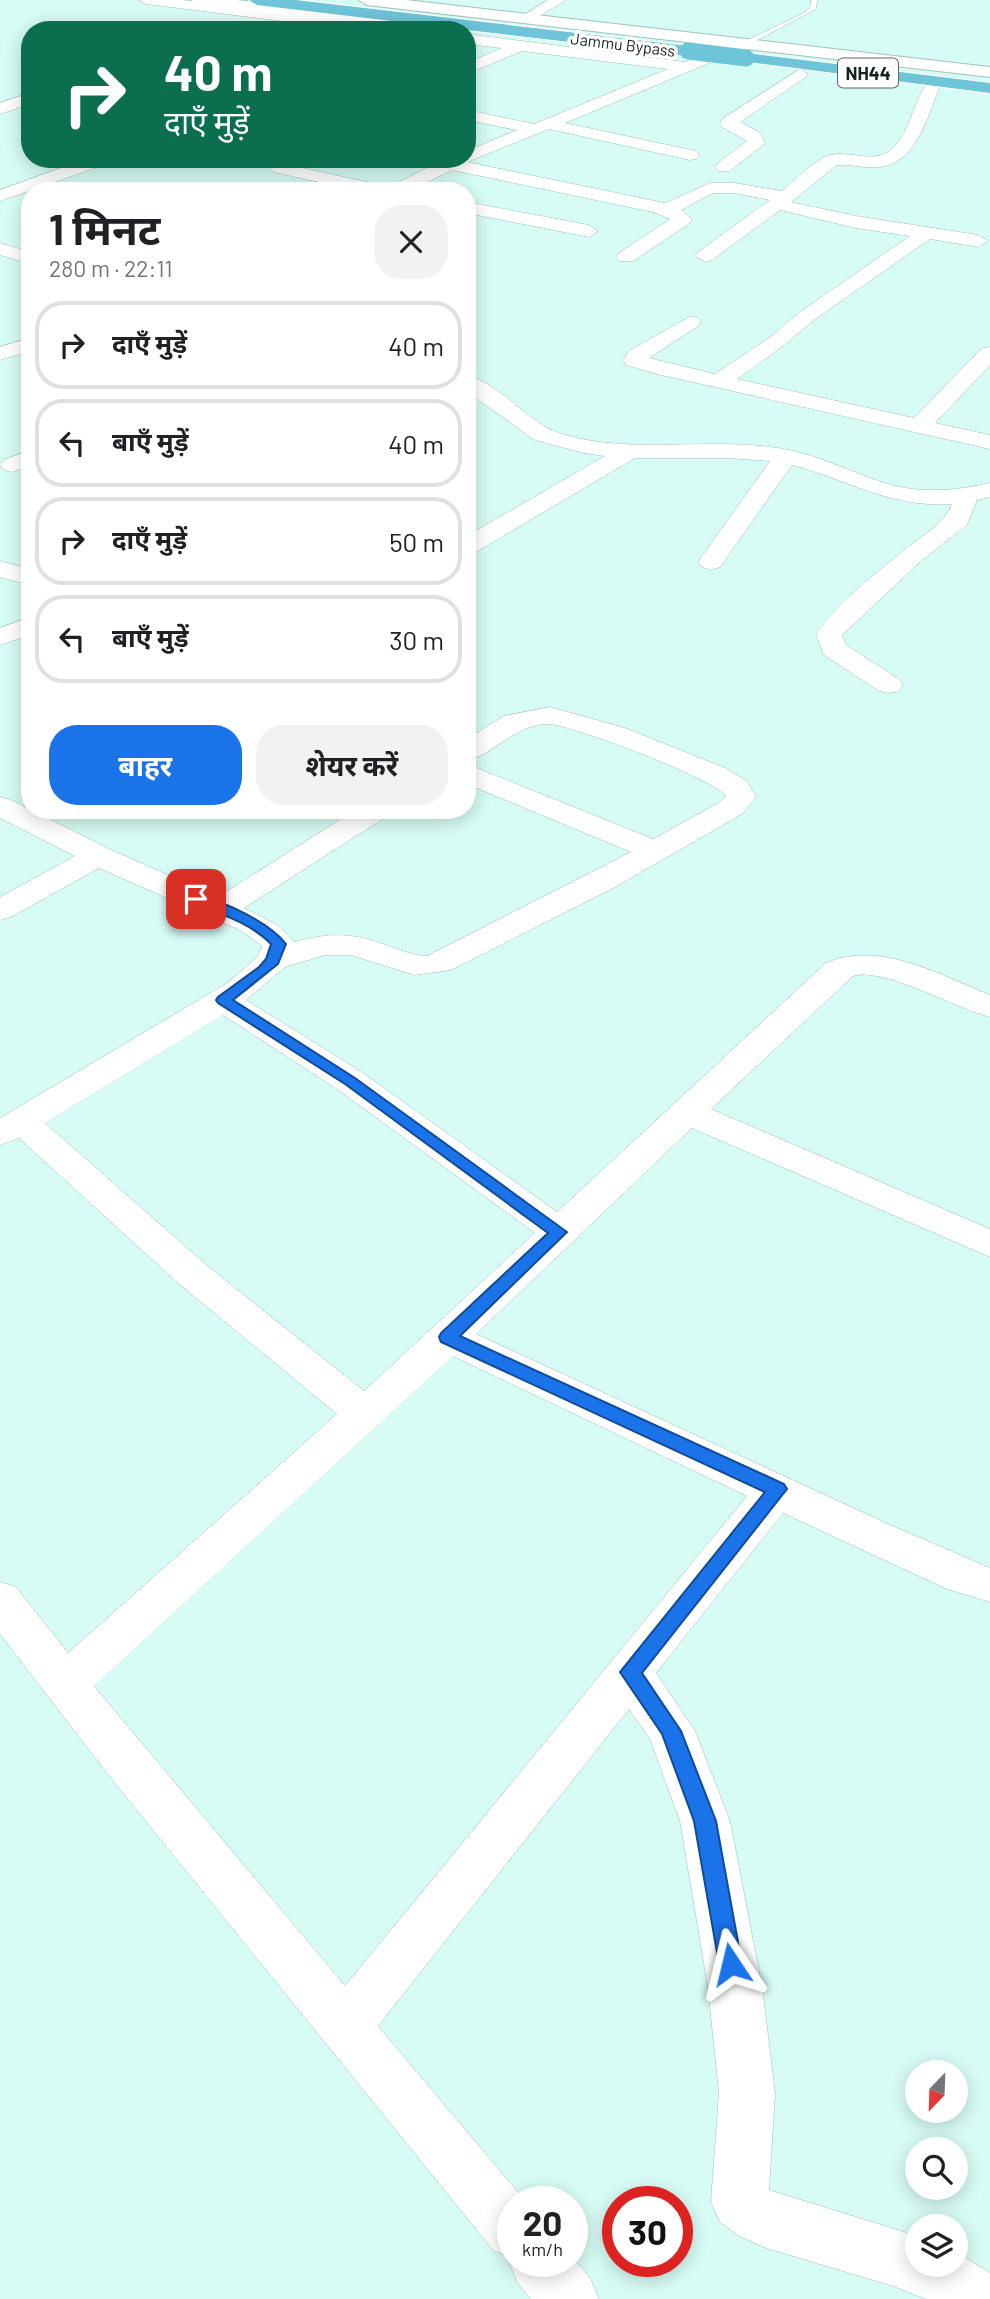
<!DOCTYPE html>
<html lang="hi">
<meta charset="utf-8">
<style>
body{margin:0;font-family:Barlow,"Noto Sans Devanagari",sans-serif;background:#f2f2f2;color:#202124;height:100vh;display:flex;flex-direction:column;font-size:26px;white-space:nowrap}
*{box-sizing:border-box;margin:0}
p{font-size:23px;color:#757577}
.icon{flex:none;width:38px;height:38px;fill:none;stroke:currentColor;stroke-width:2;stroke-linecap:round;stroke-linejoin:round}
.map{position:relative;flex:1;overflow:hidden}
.drawer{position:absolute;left:21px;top:182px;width:455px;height:637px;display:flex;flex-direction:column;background:#fff;border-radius:28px;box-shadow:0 4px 18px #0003}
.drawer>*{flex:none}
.guide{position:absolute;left:21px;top:21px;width:455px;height:147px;border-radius:28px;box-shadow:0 4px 18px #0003;background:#0b6e4f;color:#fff;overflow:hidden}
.needle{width:46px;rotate:203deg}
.tools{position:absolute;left:905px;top:2060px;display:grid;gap:14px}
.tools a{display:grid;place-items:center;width:63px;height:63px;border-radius:50%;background:#fff;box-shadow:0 4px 18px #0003;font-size:35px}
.speed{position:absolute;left:497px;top:2186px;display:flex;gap:14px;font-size:35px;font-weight:700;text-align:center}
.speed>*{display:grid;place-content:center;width:91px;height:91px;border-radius:50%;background:#fff;box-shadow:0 4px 18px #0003;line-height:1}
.speed small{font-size:18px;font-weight:400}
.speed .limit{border:10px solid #d22;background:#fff;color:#111}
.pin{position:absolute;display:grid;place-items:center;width:60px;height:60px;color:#fff;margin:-30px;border-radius:14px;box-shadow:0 4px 10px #0006}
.me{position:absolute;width:77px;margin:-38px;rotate:350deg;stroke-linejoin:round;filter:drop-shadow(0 0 5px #0008)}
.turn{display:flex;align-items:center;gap:24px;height:147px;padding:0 28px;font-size:32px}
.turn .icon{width:91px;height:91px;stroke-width:2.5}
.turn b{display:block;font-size:49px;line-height:60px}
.round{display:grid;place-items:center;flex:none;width:74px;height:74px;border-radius:28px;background:#f2f2f2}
.overview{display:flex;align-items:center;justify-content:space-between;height:119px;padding:0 28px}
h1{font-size:42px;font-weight:700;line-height:52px}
.cta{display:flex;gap:14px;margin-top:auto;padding:14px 28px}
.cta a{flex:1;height:80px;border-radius:28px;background:#1a73e8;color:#fff;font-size:28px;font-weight:700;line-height:80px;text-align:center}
.cta a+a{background:#f2f2f2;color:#202124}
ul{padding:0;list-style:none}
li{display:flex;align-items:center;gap:21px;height:88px;margin:0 14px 10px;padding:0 14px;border:4px solid #e0e0e0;border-radius:28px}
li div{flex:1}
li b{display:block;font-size:26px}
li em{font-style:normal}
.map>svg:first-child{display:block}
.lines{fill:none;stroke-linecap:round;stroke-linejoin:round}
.service-casing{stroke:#9fc2bc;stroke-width:1}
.minor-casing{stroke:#9fc2bc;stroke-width:1}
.tertiary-casing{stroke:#9fc2bc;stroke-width:2}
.trunk-casing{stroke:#fff;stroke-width:2}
.service{fill:#fff;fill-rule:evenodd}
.minor{fill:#fff;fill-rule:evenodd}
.tertiary{fill:#fff;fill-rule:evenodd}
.trunk{fill:#6ec4d8;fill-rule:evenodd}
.trunk-bridge-casing{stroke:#fff;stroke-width:18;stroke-linecap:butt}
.trunk-bridge{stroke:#6ec4d8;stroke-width:17}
.route{fill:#1a73e8;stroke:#114b97;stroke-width:2}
.labels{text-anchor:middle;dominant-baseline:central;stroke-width:7;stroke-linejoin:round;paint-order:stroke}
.far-street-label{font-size:16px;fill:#152320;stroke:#fff}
.shield{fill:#fff;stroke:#5b6563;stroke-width:2}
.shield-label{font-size:18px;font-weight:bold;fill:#152320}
</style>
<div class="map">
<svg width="990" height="2299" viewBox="0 0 990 2299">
<rect width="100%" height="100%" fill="#d7fcf5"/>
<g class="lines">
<g class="service-casing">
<polygon id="service" points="811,0 817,0 816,9 748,45 741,43 802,14 810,8"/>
</g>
<g class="minor-casing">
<g id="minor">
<polygon points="139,0 182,0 393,25 400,30 354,30 146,4"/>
<polygon points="548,0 566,0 531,21 526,22 519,18"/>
<path d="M467,34L685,62L740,40H750L753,43L750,46L565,123L696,151L699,155L696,159L690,160L549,129L467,162L665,203L710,183H734L782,191C795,180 810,164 825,157C847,147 874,167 893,148C910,131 913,105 925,86H937L939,89C927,118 916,163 880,167C866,169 851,164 837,165L791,202L856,216L978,235L988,241L978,247L930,239L814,320L783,346L737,379L914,418L982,348L990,347V365L935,423L990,435V449L657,374L626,365L623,360L629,351L691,316L698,318L701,322L698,326L649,358L715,374L769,338L800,312L910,236L856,228L780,210L712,260L705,262L695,256L698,252L770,200L734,193H713L681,210L692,219L690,223L633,261H619L616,257L619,253L670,219L653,212L452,170L409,191H359L274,172L271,168L280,163L389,187L443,160L467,159V151L517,130L467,120V110L534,124L668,69L522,51L467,74V63L502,48L467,44Z"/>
<polygon points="800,69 808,74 806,77 740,122 759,132 765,142 762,146 730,171 718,171 715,167 718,163 747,141 722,127 720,123 722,119"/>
<polygon points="30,93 30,104 0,114 0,103"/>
<polygon points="86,159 112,159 109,163 0,201 0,190"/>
<polygon points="467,202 589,225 598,231 589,237 467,213"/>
<polygon points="0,243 30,252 30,264 0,255"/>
<polygon points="30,338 30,351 0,360 0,347"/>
<path d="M467,376C503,384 526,423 562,434C633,456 716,435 789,450C823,457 853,473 885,483C919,494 955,491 990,483V497L977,500L967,525L921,561L842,635L846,645L899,679L903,685L899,691L889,693L879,691L824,655L816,635C837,603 872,577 902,552C919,537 943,526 952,504C889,508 849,480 792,465L720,567L711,570L702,567L698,562L770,461L727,458H635L476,552L467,554V536L605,456L584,453L535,440L467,392Z"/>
<polygon points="30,450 30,466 12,472 4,470 0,465 4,460"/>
<polygon points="0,561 30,569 30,585 0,577"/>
<polygon points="30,617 30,635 0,645 0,628"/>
<path d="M550,707L625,728L725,768L747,781L756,797L742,814L615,887L451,970L414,975L351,955H325L285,967L246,1000L363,1073L557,1212L826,963C880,940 940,975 990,995V1017C957,1009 882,966 853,976L711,1109L990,1229V1257L692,1128L476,1334L888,1524L990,1568V1602L947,1589L783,1513L656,1673L695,1731L730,1821L762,1987L775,2093L769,2190L917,2236V2264H956V2252L990,2273V2299H926L893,2286L766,2248L739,2236L720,2222L711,2202L719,2093L708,1987L680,1821L650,1739L629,1709L378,2026L526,2202H513V2261H572V2257L590,2278L599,2299H531L517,2282L509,2261L510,2257L493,2250L107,1773L0,1634V1582L16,1587L68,1653L337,1414L177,1282L19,1138L0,1145V1118L229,982L258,956L262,946L242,931L99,868L11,917L0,920V897L75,856L0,818V797L11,800L109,849L218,897L355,810H391L387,816L244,908L278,925L294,942C324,934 349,932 380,943C396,948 409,955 427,956L631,852L467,784V764L653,839L720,802L726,796C715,779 572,725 549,724C517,723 496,753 467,761V739L504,716ZM223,1015L337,1089L535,1233L364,1391L205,1264L45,1123ZM453,1356L747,1496L345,1986L94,1686Z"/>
</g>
</g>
<g class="tertiary-casing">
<g id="tertiary">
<polygon points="191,0 237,0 399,19 407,24 399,29 199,5"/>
<polygon points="359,0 406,0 990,67 990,77 367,5"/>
</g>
</g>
<g class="trunk-casing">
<g id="trunk">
<polygon points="249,0 296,0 688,46 696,51 688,56 257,5"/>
<polygon points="746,53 990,83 990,93 740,61 738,58 740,55"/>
</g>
</g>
<use href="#service" class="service"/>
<use href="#minor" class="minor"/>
<use href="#tertiary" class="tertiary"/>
<use href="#trunk" class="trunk"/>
<g class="trunk-bridge-casing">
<polyline id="trunk-bridge" points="688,51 746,58"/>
</g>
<use href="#trunk-bridge" class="trunk-bridge"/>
</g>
<path class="route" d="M196,894C224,902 268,921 286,944L278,964L233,1000L355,1078L567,1232L460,1336L784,1484L787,1489L642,1673L681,1731L716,1821L742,1964L739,1971L731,1974L723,1971L719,1964L694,1821L662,1734L620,1672L765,1492L441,1342L439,1337L441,1333L548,1233L345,1084L218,1003L216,1000L218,997L259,967L266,959L271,944C251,923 218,913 191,902V896Z"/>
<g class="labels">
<g class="far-street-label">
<text transform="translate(623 44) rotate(7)">Jammu Bypass</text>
</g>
<rect class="shield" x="838" y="58.5" width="60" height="29" rx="5"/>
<g class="shield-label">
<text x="868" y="73">NH44</text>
</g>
</g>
</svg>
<div class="tools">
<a><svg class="needle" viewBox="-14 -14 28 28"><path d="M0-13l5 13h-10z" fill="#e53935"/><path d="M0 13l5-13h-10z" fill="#757577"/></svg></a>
<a><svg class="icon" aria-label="search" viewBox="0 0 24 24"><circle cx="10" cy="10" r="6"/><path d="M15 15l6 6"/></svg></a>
<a><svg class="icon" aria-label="layers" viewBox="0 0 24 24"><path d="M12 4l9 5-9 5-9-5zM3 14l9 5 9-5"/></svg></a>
</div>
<div class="speed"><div>20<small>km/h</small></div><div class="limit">30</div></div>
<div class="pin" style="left:196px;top:899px;background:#d93025"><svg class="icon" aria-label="arrive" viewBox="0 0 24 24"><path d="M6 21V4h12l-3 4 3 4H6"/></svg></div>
<svg class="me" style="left:731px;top:1964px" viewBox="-20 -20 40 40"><path d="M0-17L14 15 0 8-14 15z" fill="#1a73e8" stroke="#fff" stroke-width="4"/></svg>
<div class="guide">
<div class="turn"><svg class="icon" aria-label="right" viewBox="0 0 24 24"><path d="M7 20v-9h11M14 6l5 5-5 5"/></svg><div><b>40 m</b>दाएँ मुड़ें</div></div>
</div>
<section class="drawer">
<div class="overview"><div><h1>1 मिनट</h1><p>280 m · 22:11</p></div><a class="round"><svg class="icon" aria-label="close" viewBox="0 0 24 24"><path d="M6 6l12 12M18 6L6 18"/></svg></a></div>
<ul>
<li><svg class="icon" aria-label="right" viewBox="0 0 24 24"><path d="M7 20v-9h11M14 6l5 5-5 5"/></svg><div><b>दाएँ मुड़ें</b></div><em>40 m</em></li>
<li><svg class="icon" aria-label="left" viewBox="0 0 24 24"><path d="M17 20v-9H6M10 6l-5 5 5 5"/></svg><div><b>बाएँ मुड़ें</b></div><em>40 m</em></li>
<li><svg class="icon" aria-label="right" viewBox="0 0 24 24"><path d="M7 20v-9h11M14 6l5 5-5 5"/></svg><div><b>दाएँ मुड़ें</b></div><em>50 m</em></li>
<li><svg class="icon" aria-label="left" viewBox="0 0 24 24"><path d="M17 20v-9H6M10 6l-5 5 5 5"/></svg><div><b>बाएँ मुड़ें</b></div><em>30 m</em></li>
</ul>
<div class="cta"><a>बाहर</a><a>शेयर करें</a></div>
</section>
</div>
